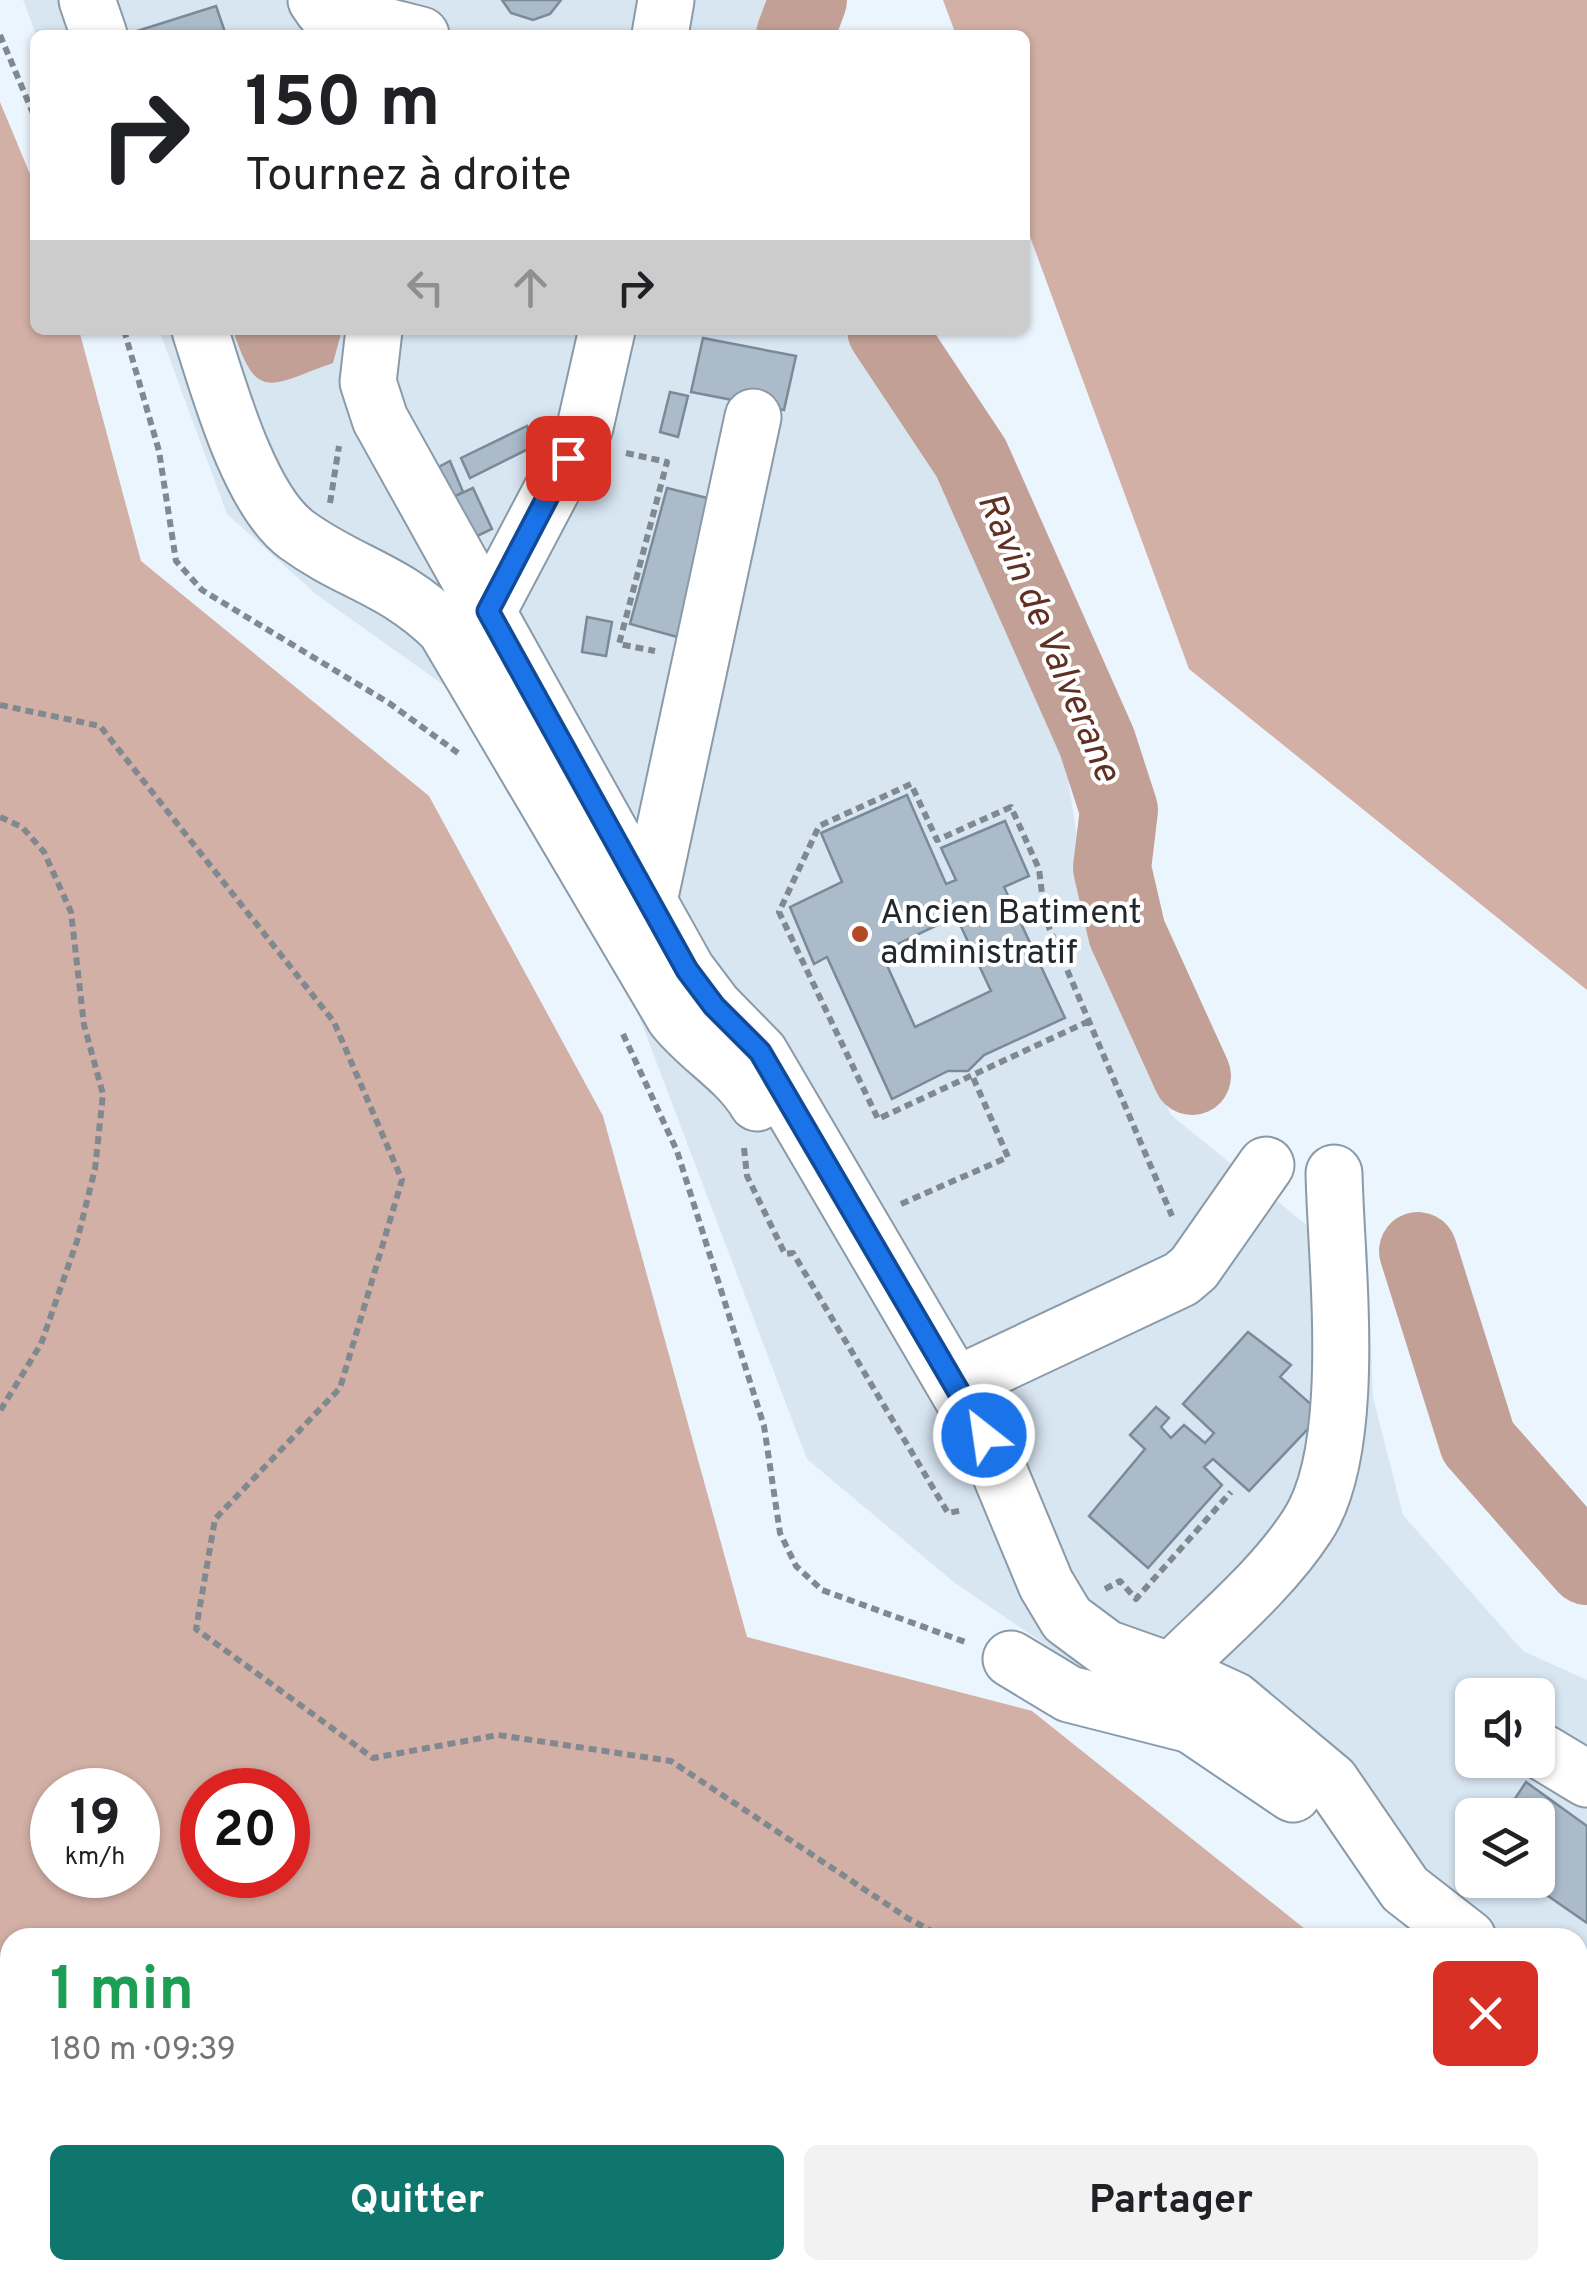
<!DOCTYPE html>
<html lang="fr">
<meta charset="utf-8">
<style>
body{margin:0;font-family:Overpass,sans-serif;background:#f2f2f2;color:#202124;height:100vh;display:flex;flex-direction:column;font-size:38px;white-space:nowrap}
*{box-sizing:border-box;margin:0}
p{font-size:32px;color:#757577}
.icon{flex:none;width:55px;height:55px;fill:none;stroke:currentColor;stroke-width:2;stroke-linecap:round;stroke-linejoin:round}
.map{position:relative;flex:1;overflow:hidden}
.sheet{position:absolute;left:0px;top:1928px;width:1588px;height:352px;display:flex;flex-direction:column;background:#fff;border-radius:30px 30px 0 0;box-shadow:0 2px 8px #0004}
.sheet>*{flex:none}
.top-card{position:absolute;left:30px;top:30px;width:1000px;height:305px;border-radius:15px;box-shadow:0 2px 8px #0004;background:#fff;color:#202124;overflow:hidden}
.controls{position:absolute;left:1455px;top:1678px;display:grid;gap:20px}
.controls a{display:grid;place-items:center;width:100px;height:100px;border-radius:15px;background:#fff;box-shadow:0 2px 8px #0004;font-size:50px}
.speed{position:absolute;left:30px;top:1768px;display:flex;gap:20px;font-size:50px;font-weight:700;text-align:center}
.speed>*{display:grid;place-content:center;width:130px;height:130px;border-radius:50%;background:#fff;box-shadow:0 2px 8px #0004;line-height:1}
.speed small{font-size:25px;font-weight:400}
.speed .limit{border:15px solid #d22;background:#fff;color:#111}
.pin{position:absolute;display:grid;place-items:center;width:85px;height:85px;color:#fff;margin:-42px;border-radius:20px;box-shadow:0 5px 15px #0006}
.me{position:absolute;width:110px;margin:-55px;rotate:330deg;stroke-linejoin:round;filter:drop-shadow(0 0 8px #0008)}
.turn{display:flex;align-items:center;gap:35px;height:210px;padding:0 50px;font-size:45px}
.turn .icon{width:130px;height:130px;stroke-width:2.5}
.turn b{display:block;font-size:70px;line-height:85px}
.lanes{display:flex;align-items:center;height:95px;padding:0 50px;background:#0003;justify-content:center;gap:50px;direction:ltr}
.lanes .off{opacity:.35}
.round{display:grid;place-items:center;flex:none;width:105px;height:105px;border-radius:15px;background:#f2f2f2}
.head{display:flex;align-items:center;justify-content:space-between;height:170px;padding:0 50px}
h1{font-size:60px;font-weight:700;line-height:75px;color:#1e9e55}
.action{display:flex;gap:20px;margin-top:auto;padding:20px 50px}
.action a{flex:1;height:115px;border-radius:15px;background:#0f766e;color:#fff;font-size:40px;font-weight:700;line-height:115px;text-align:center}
.action a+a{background:#f2f2f2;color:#202124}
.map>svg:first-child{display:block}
.built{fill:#d8e6f2;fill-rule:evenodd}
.forest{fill:#d3b0a6;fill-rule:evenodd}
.water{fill:#c2a096}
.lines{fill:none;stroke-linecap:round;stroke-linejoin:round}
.river{stroke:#c2a096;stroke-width:78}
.building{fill:#abbbca;stroke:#7a8a98;stroke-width:2.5;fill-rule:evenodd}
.minor-casing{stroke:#8a9aa8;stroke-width:59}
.path{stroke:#808890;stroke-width:6;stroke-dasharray:8 5;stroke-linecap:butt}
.minor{stroke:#fff;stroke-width:55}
.route-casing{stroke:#114b97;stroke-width:25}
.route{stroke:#1a73e8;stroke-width:18}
.poi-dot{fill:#b24a28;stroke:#fff;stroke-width:4}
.labels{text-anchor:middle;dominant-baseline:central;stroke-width:8;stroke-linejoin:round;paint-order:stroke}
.poi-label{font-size:35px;fill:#22282e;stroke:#fff;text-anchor:start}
.water-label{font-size:38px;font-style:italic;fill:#603122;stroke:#fff}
</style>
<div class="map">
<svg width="1587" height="2278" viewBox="0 0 1587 2278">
<rect width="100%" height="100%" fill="#ebf5fe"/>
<g class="built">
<polygon points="23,0 766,0 755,35 36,35"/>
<path d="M159,330H841L925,444L1062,739L1093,944L1171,1115L1325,1240L1367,1241L1373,1397L1403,1515L1523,1651L1587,1680V2027L1578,2022V1938L1441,1937L1323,1797L1123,1675L1071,1662L955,1583L807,1459L629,990L455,693L317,595L227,514ZM1472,1695H1538V1760H1472ZM1472,1815H1538V1880H1472Z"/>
</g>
<g class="forest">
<polygon points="943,0 1587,0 1587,990 1189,669 1025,223 1025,35 956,35"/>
<path d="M0,102L35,186V330H79L141,561L429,796L603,1116L747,1637L1032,1711L1315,1937L10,1938V2191L0,2177ZM52,1790H138V1875H52ZM202,1790H288V1875H202Z"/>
<polygon points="75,2270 1285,2270 1281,2278 84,2278"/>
</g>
<path class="water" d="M233,330H342L333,363C270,385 257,404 233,330Z"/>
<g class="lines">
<g class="river">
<polyline points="795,35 808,0"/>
<polyline points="886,330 971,458 1097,742 1119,810 1112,868 1127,933 1192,1076"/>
<polyline points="1418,1251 1478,1442 1587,1566"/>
</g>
</g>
<g class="building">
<polygon points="502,0 561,0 550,14 533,20 511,13"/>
<polygon points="216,6 226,35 134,32"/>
<polygon points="703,338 796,356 784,410 691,392"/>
<polygon points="670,392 688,396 678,437 660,432"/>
<polygon points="527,426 534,446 470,478 461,458"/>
<polygon points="450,461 463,492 455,496 461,506 448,511 431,471"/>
<polygon points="473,488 492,529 475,537 455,496"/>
<polygon points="667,488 711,499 677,637 630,624"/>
<polygon points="587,617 612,622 606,656 582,652"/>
<path d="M907,795L946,884L956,880L941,848L1005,821L1029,876L1004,887L1065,1018L984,1055L968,1071H948L892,1099L827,957L814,964L790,907L842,882L821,833ZM956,916L991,991L915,1027L881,952Z"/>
<polygon points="1248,1332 1291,1365 1280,1377 1322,1414 1249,1491 1213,1459 1204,1467 1222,1485 1148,1568 1089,1516 1145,1449 1130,1435 1156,1407 1169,1418 1161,1427 1171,1438 1184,1425 1205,1443 1214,1433 1183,1404"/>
<polygon points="1526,1782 1587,1826 1587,1923 1525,1880 1538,1880 1538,1815 1504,1815"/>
</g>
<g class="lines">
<g class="minor-casing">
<g id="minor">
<polyline points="87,0 99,35"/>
<polyline points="316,0 323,10 421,35"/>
<polyline points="660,35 666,0"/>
<path d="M200,330C218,386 249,500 297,535C349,573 395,579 445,629L674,1017C699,1049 736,1068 757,1103"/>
<polyline points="374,330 368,382 380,419 687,970 714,1006 760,1053 984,1435 1046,1584 1067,1619 1106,1648 1171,1671 1234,1700 1331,1781 1405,1889 1468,1938"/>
<polyline points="488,611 585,427 607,330"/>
<polyline points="649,901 753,417"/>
<polyline points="956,1385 1181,1279 1194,1268 1266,1165"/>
<polyline points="1011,1659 1069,1694 1191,1725 1293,1794"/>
<path d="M1171,1671C1217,1625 1271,1581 1307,1526C1359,1448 1336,1266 1334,1173"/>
<polyline points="1544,1753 1587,1779"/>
<polyline points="1578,2001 1587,2007"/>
<polyline points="1578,2047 1587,2053"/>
</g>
</g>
<g class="path">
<polyline points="0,35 35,118"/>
<polyline points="124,330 159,451 176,561 202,590 389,703 458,753"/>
<polyline points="626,453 667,462 619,644 655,651"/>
<polyline points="330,503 339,446"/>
<polyline points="0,705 100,726 334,1022 402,1180 340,1388 215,1519 196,1629 373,1758 498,1735 671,1761 909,1919 945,1938"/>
<polyline points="0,817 22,827 44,852 71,912 84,1025 103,1094 95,1169 77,1241 41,1344 0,1411"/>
<polyline points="1089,1021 878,1119 779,912 819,826 911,784 937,840 1011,807 1039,869 1045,918 1172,1216"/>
<polyline points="623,1034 677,1151 764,1426 780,1533 796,1566 822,1590 968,1643"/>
<polyline points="744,1148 747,1176 785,1254 793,1253 948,1513 964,1510"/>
<polyline points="901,1204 1008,1157 972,1075"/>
<polyline points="1105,1589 1120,1581 1136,1599 1231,1492"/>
<polyline points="1578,2127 1587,2129"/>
<polyline points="1188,2278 1189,2270"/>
<polyline points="1378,2278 1388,2270"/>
</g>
<use href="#minor" class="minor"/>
</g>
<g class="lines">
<g class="route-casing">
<polyline id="route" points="568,458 488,611 687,970 714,1006 760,1052 984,1435"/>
</g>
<use href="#route" class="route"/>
</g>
<circle class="poi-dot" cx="860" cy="934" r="10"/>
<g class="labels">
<g class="poi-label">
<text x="880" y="914">Ancien Batiment<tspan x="880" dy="40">administratif</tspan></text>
</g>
<g class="water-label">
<text transform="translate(1047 638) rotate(67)">Ravin de Valverane</text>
</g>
</g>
</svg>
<div class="controls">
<a><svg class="icon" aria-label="sound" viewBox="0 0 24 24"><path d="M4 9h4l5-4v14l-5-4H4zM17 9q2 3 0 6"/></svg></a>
<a><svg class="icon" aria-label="layers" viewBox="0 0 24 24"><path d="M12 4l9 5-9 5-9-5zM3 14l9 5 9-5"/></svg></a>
</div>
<div class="speed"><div>19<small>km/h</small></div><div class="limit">20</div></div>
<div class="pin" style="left:568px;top:458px;background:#d93025"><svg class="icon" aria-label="arrive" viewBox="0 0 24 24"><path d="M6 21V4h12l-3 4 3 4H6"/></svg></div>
<svg class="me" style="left:984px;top:1435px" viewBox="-20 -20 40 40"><circle r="17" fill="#1a73e8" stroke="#fff" stroke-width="3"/><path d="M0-11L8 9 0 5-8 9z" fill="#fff"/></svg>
<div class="top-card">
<div class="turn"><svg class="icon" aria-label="right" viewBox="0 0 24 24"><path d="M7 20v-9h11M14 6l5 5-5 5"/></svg><div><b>150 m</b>Tournez à droite</div></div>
<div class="lanes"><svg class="icon off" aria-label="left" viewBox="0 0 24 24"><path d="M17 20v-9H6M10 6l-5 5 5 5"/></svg><svg class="icon off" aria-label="ahead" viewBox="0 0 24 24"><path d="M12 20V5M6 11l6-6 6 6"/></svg><svg class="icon" aria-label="right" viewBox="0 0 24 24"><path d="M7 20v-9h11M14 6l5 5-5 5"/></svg></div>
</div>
<section class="sheet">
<div class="head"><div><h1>1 min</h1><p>180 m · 09:39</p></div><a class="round" style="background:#d93025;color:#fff"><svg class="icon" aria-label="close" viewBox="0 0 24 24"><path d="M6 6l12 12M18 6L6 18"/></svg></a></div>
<div class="action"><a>Quitter</a><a>Partager</a></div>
</section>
</div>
